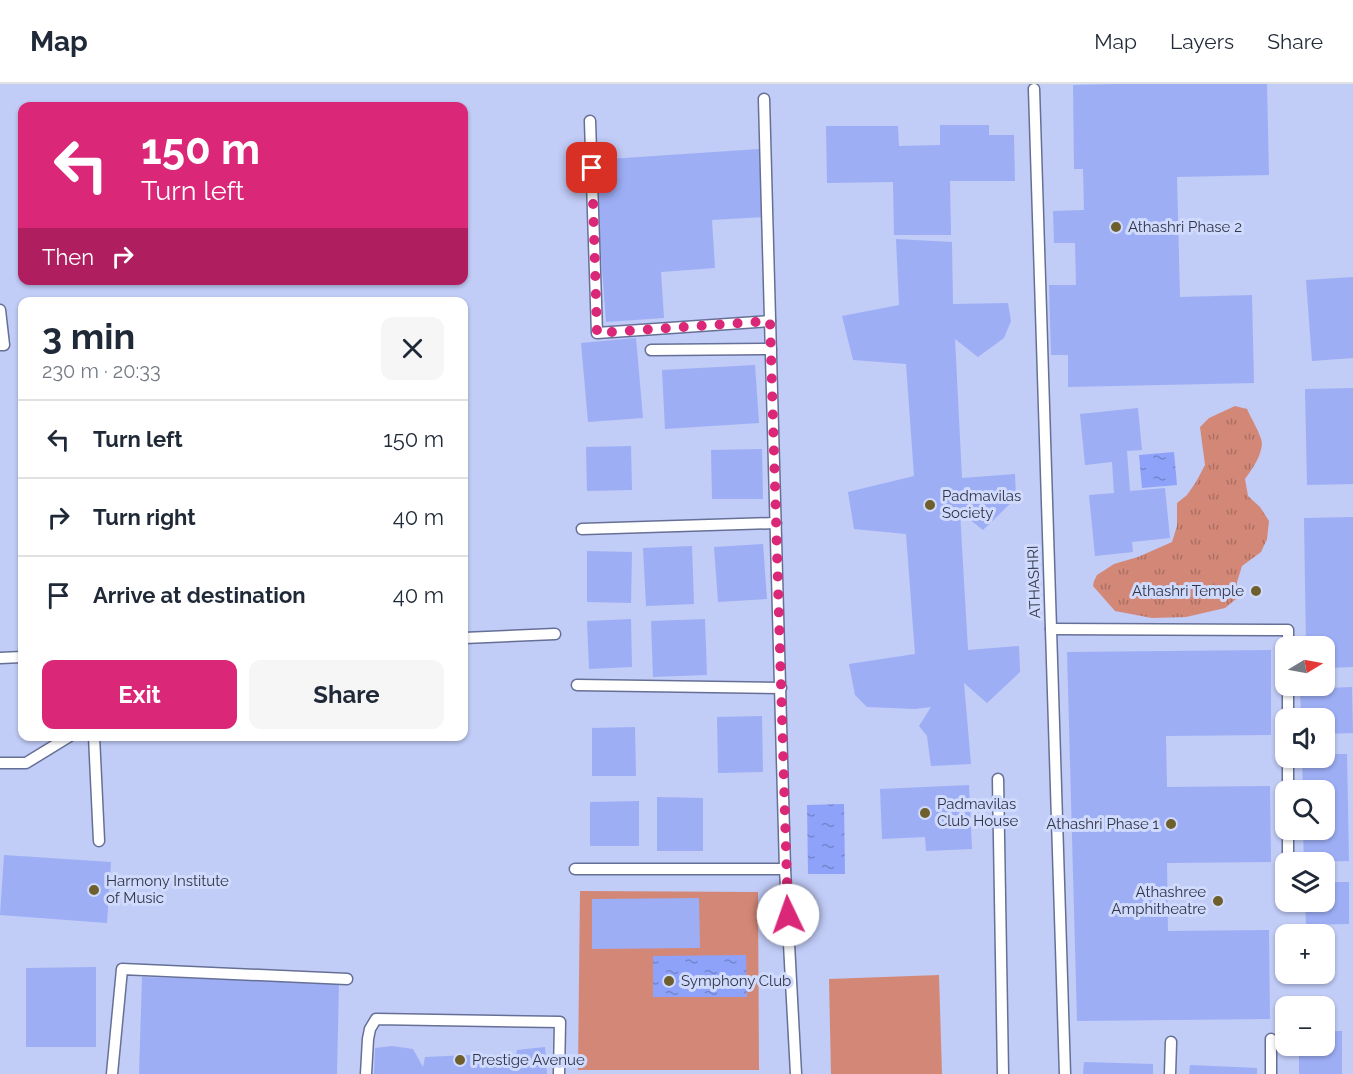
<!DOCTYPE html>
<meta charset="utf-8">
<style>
body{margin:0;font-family:Raleway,sans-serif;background:#f6f6f7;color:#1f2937;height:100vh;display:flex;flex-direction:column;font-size:22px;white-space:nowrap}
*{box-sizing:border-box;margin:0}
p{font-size:20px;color:#747a83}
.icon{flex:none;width:33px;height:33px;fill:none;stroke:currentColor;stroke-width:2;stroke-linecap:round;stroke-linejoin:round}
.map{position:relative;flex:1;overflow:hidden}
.sheet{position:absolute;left:18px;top:213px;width:450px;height:444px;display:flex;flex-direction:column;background:#fff;border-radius:12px;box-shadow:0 2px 4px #0004}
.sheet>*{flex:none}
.hud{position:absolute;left:18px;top:18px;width:450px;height:183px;border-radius:12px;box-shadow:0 2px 4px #0004;background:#db2777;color:#fff;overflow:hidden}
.needle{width:39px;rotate:80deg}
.controls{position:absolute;left:1275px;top:552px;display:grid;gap:12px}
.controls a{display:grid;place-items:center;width:60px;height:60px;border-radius:12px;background:#fff;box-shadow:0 2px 4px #0004;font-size:30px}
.pin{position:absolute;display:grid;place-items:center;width:51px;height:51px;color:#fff;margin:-26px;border-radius:12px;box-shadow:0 3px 9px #0006}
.me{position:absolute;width:66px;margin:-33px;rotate:357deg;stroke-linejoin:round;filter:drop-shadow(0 0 4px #0008)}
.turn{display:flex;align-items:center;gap:21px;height:126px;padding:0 24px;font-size:27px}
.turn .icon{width:78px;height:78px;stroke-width:2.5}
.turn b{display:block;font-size:42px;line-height:51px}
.then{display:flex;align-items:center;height:57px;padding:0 24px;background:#0003;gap:12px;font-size:22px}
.round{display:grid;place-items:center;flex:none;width:63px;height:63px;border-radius:12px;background:#f6f6f7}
.headline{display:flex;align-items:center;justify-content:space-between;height:102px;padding:0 24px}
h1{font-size:36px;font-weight:700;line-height:45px}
.button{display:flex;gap:12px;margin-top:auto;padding:12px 24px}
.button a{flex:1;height:69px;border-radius:12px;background:#db2777;color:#fff;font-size:24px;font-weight:700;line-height:69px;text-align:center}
.button a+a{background:#f6f6f7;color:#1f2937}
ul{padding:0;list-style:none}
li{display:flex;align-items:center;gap:18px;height:78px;padding:0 24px;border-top:2px solid #e0e1e3}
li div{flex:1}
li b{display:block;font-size:22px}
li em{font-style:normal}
header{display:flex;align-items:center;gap:36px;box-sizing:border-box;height:84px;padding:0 30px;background:#fff;border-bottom:2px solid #e0e1e3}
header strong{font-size:28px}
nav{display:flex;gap:33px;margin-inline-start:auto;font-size:21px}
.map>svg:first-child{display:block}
.grass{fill:#d38776}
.park{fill:url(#park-tufts)}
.water{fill:url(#water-ripples)}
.building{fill:#9daef5}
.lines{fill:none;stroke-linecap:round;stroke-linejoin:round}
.lane-casing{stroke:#667096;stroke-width:13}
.lane{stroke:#fff;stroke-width:10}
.route{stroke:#db2777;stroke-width:10;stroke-dasharray:0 18}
.poi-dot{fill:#6e5f2d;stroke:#d0dafd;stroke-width:2}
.labels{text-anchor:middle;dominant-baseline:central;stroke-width:6;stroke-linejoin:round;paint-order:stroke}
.poi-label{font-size:15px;fill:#313647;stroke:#d0dafd;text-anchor:start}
.street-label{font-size:15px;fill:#313647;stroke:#d0dafd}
</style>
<header>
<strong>Map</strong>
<nav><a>Map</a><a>Layers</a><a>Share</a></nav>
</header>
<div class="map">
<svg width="1353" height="990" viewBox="0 0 1353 990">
<defs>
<pattern id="park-tufts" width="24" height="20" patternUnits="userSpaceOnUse" patternTransform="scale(1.5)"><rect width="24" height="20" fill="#d38776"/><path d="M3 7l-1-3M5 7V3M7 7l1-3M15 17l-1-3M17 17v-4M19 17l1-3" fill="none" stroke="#ac6f63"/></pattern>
<pattern id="water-ripples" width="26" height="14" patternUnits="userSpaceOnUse" patternTransform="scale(1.5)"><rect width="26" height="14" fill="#8ea2fa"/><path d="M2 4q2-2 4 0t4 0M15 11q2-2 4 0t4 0" fill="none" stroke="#7585cc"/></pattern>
</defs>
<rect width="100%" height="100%" fill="#c1ccf7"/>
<g class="grass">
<polygon points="580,807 758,808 759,986 578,986"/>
<polygon points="939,891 942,990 831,990 829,895"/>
</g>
<path class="park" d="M1235,322L1247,325C1251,334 1262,352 1262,360C1261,373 1252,385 1245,395L1248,412L1260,423L1269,437L1267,455L1261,468L1242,482L1237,498L1236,515L1225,524L1186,533L1152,534L1115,527L1093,502L1094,497L1097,491L1114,480L1138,473L1172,458L1177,442V419L1187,411L1196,398L1205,381L1200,343L1209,334Z"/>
<g class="water">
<polygon points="1174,368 1177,401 1142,404 1139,371"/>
<polygon points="844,720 845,790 808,790 807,721"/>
<polygon points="746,871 747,913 653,913 653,872"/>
</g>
<g class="building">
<polygon points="1117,0 1267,0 1269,91 1177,93 1180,213 1252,211 1254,299 1068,303 1068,271 1051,271 1049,201 1076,201 1075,159 1054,159 1053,127 1084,126 1083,85 1074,85 1073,1"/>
<polygon points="940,41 989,41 989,51 1014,51 1015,97 950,97 951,151 894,151 893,98 827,99 826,42 898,42 899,62 940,61"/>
<polygon points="759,65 764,133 712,136 715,184 661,188 664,234 606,238 594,76"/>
<polygon points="896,155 952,158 953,220 1008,219 1011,237 1004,254 978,273 955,255 962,394 1015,390 1016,414 983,446 960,428 968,566 1019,562 1020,588 987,619 964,599 971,680 931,682 927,652 919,642 931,623 915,625 867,623 855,611 849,580 915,570 906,450 854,445 848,408 914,392 906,280 853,276 842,232 899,221"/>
<polygon points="1353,193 1353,274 1312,277 1306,196"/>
<polygon points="636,254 643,334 588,338 581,259"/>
<polygon points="755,281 759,339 665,345 662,286"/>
<polygon points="1353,304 1353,400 1307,401 1305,305"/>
<polygon points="1138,324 1142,366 1127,367 1130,407 1165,404 1170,454 1132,458 1133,468 1095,472 1089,411 1114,409 1112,378 1085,381 1080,330"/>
<polygon points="631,362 632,406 587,407 586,363"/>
<polygon points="762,365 763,415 712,415 711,366"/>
<polygon points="1353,433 1353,583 1324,584 1324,562 1306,562 1304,434"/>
<polygon points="763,460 767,515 718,518 714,463"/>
<polygon points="692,462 694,520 646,522 643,464"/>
<polygon points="587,467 632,468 631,519 587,518"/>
<polygon points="631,535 632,583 589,585 587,537"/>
<polygon points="705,535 707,591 653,593 651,537"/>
<polygon points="1271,566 1271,651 1166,652 1167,703 1270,702 1271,778 1167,779 1168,847 1269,846 1270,935 1077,937 1067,568"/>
<polygon points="1352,603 1353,649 1324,650 1324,634 1301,634 1300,605"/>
<polygon points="762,632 763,688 718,689 717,633"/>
<polygon points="635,643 636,692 592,692 592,644"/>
<polygon points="1324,670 1347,670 1349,777 1304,778 1303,746 1324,746 1324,706 1303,706 1302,674 1324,674"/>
<polygon points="969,701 972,765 926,767 925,753 882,755 880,705"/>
<polygon points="657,713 703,714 703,767 657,767"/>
<polygon points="639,717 639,762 590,762 590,718"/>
<polygon points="4,771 111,778 107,839 0,831"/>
<polygon points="1324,798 1349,798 1349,840 1306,841 1305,818 1324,818"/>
<polygon points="699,814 700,864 592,865 592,815"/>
<polygon points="96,883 96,963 26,963 26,884"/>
<polygon points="142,893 339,898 337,990 139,990"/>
<polygon points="1324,947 1342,947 1342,990 1299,990 1299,962 1324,962"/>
<polygon points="392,962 413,965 423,983 425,973 492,970 499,980 514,980 517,966 545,963 547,990 374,990 375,964"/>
<polygon points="1084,978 1153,980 1153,990 1083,990"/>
<polygon points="1190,981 1257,984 1257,990 1189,990"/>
</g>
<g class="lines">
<g class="lane-casing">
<g id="lane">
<polyline points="1034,5 1065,990"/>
<polyline points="764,15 785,785 796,990"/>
<polyline points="590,37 597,249 770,237"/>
<polyline points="0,226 4,261 0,261"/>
<polyline points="651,266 771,265"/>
<polyline points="582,445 776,439"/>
<polyline points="1051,545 1288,546 1288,562"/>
<polyline points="464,554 555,550"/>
<polyline points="0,574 22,573"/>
<polyline points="577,601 781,604"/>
<polyline points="1288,602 1288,634"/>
<polyline points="94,652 99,757"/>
<polyline points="1288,674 1288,706"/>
<polyline points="0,679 26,679 70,652"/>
<polyline points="998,695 1003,990"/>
<polyline points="1288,746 1288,774"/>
<polyline points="575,785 785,785"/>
<polyline points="1271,955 1271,990"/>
<polyline points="112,990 122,885 347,895"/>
<polyline points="366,990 368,955 370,945 376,935 560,938 559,990"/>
<polyline points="1170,990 1171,958"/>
</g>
</g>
<use href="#lane" class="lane"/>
</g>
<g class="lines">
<polyline class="route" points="592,84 597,249 770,237 788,831"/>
</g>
<g class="poi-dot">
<circle cx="1116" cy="143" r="6"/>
<circle cx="930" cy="421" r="6"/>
<circle cx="1256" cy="507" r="6"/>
<circle cx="925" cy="729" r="6"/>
<circle cx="1171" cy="740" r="6"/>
<circle cx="94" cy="806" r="6"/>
<circle cx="1218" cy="817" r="6"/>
<circle cx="669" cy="897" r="6"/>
<circle cx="460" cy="976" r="6"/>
</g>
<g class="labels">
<g class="poi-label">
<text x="1128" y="143">Athashri Phase 2</text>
<text x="942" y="412">Padmavilas<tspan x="942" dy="17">Society</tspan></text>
<text x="1244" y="507" text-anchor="end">Athashri Temple</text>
<text x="937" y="720">Padmavilas<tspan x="937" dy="17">Club House</tspan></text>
<text x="1159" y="740" text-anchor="end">Athashri Phase 1</text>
<text x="106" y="797">Harmony Institute<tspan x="106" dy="17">of Music</tspan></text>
<text x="1206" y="808" text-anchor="end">Athashree<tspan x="1206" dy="17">Amphitheatre</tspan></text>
<text x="681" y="897">Symphony Club</text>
<text x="472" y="976">Prestige Avenue</text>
</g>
<g class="street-label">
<text transform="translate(1034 498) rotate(-92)">ATHASHRI</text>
</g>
</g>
</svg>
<div class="controls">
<a><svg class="needle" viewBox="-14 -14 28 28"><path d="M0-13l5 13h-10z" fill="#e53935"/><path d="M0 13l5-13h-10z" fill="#747a83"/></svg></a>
<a><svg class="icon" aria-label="sound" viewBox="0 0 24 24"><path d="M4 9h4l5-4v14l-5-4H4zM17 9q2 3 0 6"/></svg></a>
<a><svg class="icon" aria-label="search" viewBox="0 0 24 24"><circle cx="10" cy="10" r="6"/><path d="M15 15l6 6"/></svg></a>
<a><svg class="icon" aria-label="layers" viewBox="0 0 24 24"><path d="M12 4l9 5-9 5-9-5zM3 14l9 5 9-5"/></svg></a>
<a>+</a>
<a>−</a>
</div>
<div class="pin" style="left:592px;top:84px;background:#d93025"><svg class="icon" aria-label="arrive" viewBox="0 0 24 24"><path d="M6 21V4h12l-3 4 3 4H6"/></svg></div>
<svg class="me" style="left:788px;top:831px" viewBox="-20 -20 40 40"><circle r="19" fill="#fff"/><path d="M0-13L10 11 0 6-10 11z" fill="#db2777"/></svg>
<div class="hud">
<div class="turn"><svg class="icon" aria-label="left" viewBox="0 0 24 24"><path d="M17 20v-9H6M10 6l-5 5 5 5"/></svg><div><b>150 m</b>Turn left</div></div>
<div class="then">Then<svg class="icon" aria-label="right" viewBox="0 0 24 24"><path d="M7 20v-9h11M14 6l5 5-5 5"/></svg></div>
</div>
<section class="sheet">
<div class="headline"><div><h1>3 min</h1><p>230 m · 20:33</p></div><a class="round"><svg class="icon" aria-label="close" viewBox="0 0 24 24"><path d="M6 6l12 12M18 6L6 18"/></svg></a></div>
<ul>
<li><svg class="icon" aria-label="left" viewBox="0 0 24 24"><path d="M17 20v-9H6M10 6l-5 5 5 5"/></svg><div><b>Turn left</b></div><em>150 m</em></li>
<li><svg class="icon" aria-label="right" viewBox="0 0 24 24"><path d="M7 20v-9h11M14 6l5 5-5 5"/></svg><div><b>Turn right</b></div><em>40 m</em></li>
<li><svg class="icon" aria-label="arrive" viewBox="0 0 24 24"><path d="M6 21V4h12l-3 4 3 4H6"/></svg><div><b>Arrive at destination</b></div><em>40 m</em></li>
</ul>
<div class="button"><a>Exit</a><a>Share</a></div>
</section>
</div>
